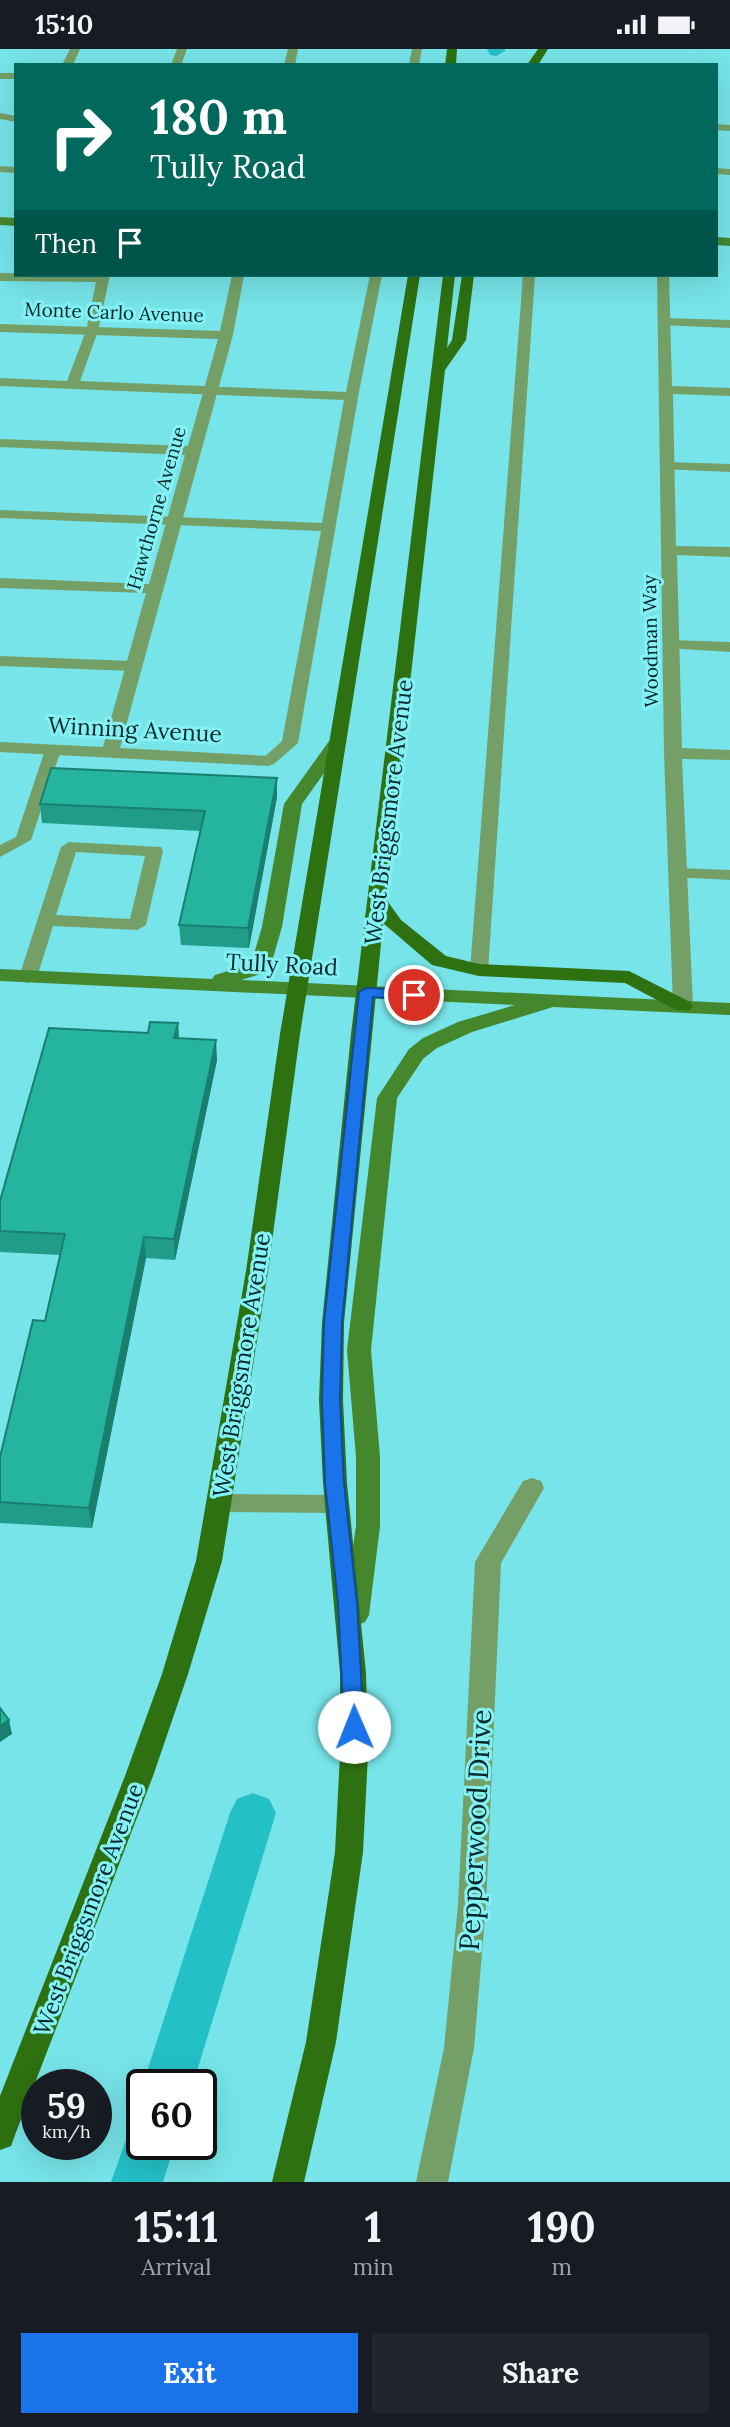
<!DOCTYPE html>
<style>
body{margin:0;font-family:Lora,serif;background:#20242c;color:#f1f3f6;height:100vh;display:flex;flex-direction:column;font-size:26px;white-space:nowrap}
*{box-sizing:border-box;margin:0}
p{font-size:23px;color:#9ea1a6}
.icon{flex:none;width:38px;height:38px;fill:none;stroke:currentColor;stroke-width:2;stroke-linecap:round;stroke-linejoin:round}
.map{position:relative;height:2133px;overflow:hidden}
.drawer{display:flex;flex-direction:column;background:#171b24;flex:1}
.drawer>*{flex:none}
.hud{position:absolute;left:14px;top:14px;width:704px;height:214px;border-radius:0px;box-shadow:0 7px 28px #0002;background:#00695c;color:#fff;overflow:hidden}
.speed{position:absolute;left:21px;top:2020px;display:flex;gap:14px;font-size:35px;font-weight:700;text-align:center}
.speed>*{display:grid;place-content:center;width:91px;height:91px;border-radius:50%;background:#171b24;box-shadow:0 7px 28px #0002;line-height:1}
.speed small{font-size:18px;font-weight:400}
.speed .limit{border:4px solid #111;border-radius:10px;background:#fff;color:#111}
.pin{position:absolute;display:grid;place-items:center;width:60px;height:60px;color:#fff;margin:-30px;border:4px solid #fff;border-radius:50%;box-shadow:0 2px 7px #0007}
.me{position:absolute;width:77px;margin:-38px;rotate:359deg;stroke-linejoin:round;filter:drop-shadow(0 0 5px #0008)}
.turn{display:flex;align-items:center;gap:24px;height:147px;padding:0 21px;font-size:32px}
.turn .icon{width:91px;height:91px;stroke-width:2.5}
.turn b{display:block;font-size:49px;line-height:60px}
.then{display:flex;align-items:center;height:66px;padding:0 21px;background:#0003;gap:14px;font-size:26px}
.eta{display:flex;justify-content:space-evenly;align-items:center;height:119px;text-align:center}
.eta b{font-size:42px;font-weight:700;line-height:49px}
.action{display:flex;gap:14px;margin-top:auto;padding:14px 21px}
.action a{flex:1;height:80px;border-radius:0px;background:#1a73e8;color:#fff;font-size:28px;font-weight:700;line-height:80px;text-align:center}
.action a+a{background:#20242c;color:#f1f3f6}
.status{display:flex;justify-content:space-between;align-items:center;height:49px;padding:0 35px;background:#171b24;direction:ltr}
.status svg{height:19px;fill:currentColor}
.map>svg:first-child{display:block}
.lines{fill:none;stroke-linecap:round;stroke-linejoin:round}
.canal{fill:#23c0c6;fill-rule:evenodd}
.lane{fill:#74a067;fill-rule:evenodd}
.street{fill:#74a067;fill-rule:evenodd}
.secondary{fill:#44872d;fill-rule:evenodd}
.primary{fill:#2e7111;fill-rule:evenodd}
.wall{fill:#209c88}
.shaded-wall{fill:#1a7f6f}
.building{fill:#25b59e;stroke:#1a7f6f;stroke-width:2}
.route{fill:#1a73e8;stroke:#114b97;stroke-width:2}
.labels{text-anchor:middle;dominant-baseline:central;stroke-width:6;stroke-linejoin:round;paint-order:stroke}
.far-street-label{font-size:19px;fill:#032829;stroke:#84f1f5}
.street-label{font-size:23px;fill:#032829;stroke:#84f1f5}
.near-street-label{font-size:28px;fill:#032829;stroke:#84f1f5}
</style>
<div class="status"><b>15:10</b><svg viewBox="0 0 49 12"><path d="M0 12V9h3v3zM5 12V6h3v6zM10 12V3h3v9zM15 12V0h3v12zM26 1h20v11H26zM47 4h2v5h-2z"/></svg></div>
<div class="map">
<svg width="730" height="2133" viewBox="0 0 730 2133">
<rect width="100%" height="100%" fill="#76e4e8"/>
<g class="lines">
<g class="canal">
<polygon points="487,0 505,0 505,2 496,7 490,6"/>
<polygon points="253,1744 269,1750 276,1764 193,2035 143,2035 230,1764 237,1750"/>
<polygon points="142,2073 142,2095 175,2095 163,2133 111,2133 131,2077"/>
</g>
<g class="lane">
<polygon points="177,0 187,0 181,16 171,16"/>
<polygon points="412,0 422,0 419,16 409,16"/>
<rect x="0" y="24" width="16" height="6"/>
<polygon points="0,117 16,118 16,124 0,123"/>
<polygon points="716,119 730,120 730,126 716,125"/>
<polygon points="0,224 110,226 98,282 80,332 346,343 370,226 382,226 359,343 298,694 274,715 268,717 260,712 282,692 321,482 0,469 0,461 322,474 344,351 0,337 0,329 67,332 86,282 96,233 0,232"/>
<polygon points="523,226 535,226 488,921 479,927 470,921"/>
<polygon points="664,269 730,271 730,279 660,276 660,270"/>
<polygon points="667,413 730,415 730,423 662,420 660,417"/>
<polygon points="671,591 730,593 730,603 666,599 663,596"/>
<polygon points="0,607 132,612 140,617 132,622 0,617"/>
<polygon points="53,696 61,701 31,791 0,808 0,796 16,788 45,701"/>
<path d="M69,793L161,798L163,802L146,876L137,881L53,877L37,928L28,934L22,932L19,928L61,798ZM76,803L145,807L130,870L56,866Z"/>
<polygon points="677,819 730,821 730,831 671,828 668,824"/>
<polygon points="219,1445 337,1446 345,1449 348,1455 345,1461 337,1464 219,1463 211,1460 208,1454 211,1448"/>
</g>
<g class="street">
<polygon points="70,0 80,0 73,16 62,16"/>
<polygon points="288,0 298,0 295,16 284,16"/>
<polygon points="0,64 16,67 16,73 0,70"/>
<polygon points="716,75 730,76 730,82 716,81"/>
<polygon points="232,226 244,226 233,286 120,699 268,707 277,712 268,717 0,703 0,693 103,698 146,544 0,539 0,529 149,535 185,406 0,398 0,390 188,397 218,290 0,283 0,275 220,282"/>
<polygon points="657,226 669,226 672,337 730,339 730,347 673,345 676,497 730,498 730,508 677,506 682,699 730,701 730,711 682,710 693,957 690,961 676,961 673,957 664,704"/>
<polygon points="532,1429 541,1432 544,1439 501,1514 486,1856 474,1999 448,2133 416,2133 444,1999 458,1856 475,1513 523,1432"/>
</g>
<g class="secondary">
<polygon points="0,168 16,169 16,177 0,176"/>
<polygon points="716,188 730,189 730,197 716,196"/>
<polygon points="338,687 347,692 302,755 282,878 270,919 267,923 241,931 730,954 730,966 553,958 472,983 437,999 423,1010 397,1049 371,1301 380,1408 380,1477 369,1566 365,1573 356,1577 347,1573 343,1566 356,1477 356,1408 347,1301 377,1049 409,1000 423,989 458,973 515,956 0,932 0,920 212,930 215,926 251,915 262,878 284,755 332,688"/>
</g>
<g class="primary">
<polygon points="447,0 457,0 456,16 445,16"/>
<polygon points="538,0 548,0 538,16 527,16"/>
<polygon points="408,226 420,226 300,985 268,1222 222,1512 188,1625 153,1727 15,2086 11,2097 0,2101 0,2047 125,1727 162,1625 196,1512 246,1222 280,985"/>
<polygon points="443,226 455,226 447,299 452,291 462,226 474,226 466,291 445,321 386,850 401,871 446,907 479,915 629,922 690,953 693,957 690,961 676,961 625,934 479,927 432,916 383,874 344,1274 343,1351 347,1434 366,1624 368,1705 363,1803 336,1993 304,2133 272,2133 306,1993 335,1803 340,1705 340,1624 323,1434 319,1351 322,1274 351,985"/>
</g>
</g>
<g class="wall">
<polygon points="277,729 277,748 249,899 181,896 179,876 201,782 42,774 40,755"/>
<polygon points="178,974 179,989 217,1011 175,1211 146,1209 92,1479 0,1474 0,1408 45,1272 60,1206 0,1203 0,1152 148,984"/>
</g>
<g class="shaded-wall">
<polygon points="277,729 277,748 249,899 248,879"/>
<polygon points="178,974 179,995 174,989"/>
<polygon points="216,991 217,1011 175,1211 174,1190"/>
<polygon points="144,1188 146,1209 92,1479 89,1459"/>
<polygon points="9,1671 12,1685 0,1693 0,1677"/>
</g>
<g class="building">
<polygon points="51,719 277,729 248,879 179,876 205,762 40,755"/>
<polygon points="150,973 178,974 174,989 216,991 174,1190 144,1188 89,1459 0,1453 0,1408 33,1271 45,1272 65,1185 0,1182 0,1152 49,979 148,984"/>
<polygon points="0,1659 9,1671 0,1677"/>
</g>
<polygon class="route" points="366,939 414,941 422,946 414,951 373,948 342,1274 340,1351 344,1434 357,1554 364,1678 361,1684 354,1687 347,1684 344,1678 338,1554 325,1434 322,1351 324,1274 359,943"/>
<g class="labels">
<g class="far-street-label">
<text transform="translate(114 263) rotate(2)">Monte Carlo Avenue</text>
<text transform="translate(156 459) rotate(-74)">Hawthorne Avenue</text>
<text transform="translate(650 592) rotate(-91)">Woodman Way</text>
</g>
<g class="street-label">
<text transform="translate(135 680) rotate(3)">Winning Avenue</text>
<text transform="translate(388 763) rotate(-83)">West Briggsmore Avenue</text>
<text transform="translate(282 915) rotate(3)">Tully Road</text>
<text transform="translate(241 1316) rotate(-81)">West Briggsmore Avenue</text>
<text transform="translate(88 1860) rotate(-69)">West Briggsmore Avenue</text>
</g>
<g class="near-street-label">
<text transform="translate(475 1781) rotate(-87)">Pepperwood Drive</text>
</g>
</g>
</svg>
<div class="speed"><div>59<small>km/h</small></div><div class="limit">60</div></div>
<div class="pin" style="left:414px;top:946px;background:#d93025"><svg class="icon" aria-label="arrive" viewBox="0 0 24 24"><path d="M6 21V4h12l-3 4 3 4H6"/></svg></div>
<svg class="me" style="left:354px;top:1678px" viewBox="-20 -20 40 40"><circle r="19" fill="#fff"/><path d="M0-13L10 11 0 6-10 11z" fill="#1a73e8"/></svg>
<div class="hud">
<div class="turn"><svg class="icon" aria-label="right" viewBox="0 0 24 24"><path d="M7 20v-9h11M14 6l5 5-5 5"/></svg><div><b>180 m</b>Tully Road</div></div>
<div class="then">Then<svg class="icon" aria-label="arrive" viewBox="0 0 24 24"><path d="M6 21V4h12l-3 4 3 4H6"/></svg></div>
</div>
</div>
<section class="drawer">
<div class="eta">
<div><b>15:11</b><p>Arrival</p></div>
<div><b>1</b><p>min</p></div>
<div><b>190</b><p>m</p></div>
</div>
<div class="action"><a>Exit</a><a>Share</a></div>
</section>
